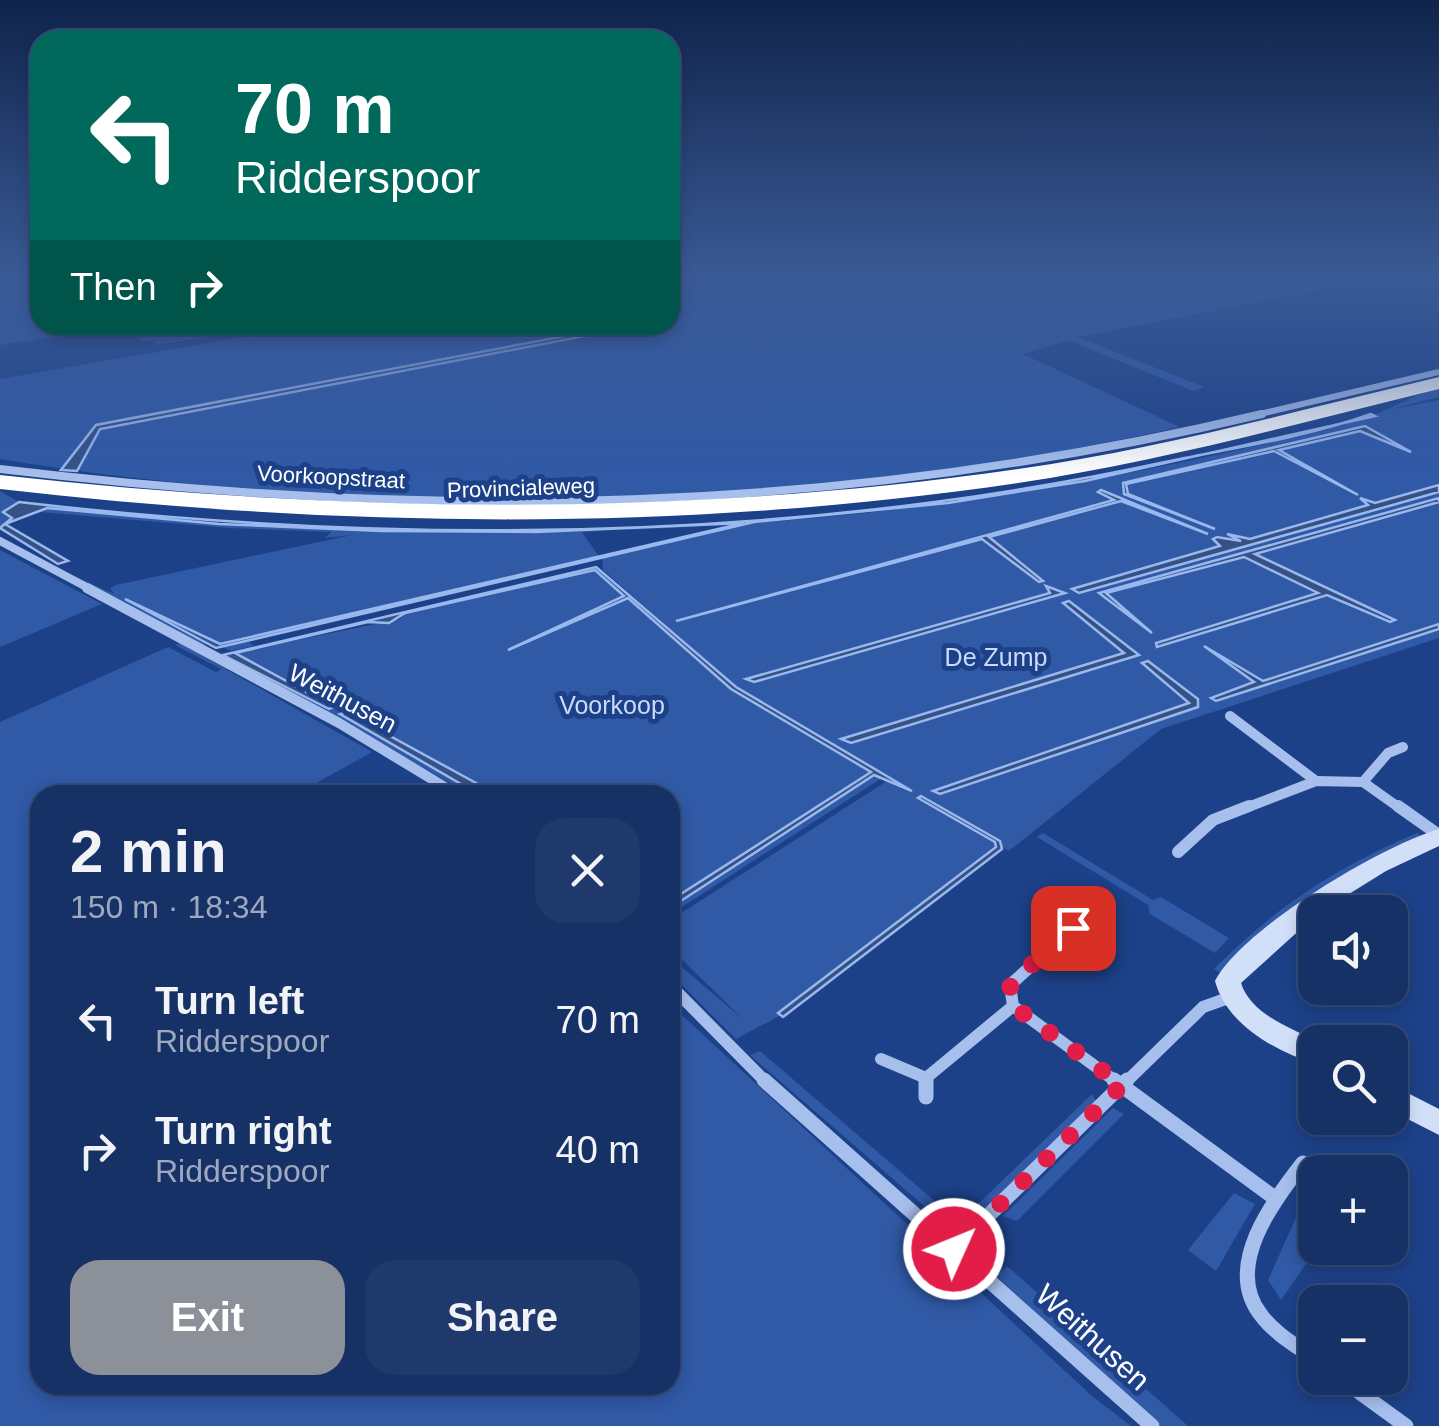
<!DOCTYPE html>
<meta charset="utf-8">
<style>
body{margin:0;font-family:Helvetica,sans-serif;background:#1f396c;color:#f1f3f6;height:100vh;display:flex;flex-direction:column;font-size:38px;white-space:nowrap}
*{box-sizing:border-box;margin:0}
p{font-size:32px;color:#9ea9bf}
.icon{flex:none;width:55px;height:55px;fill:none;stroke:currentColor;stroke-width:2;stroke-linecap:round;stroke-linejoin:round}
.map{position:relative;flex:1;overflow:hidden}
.panel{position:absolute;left:30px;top:785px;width:650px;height:610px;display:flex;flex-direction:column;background:#163166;border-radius:30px;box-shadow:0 5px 15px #0003,0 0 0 2px #354c7a}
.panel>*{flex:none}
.guide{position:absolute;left:30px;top:30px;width:650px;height:305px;border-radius:30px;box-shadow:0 5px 15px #0003,0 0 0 2px #354c7a;background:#00695c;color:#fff;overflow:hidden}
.tools{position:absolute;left:1298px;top:895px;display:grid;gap:20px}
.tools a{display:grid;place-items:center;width:110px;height:110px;border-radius:20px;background:#163166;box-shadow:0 5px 15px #0003,0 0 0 2px #354c7a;font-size:50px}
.pin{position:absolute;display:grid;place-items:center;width:85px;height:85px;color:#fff;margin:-42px;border-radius:20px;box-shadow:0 5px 15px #0006}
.me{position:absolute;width:110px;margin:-55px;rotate:46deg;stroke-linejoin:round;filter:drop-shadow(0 0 8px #0008)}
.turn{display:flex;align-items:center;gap:35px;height:210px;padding:0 40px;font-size:45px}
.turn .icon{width:130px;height:130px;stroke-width:2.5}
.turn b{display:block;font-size:70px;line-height:85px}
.then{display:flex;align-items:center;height:95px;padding:0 40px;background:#0003;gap:20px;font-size:38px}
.round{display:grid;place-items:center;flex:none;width:105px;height:105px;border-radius:30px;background:#1f396c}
.headline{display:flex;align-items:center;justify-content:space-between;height:170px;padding:0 40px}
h1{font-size:60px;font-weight:800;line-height:75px}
.action{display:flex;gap:20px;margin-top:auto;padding:20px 40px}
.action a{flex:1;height:115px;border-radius:30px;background:#8c9099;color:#fff;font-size:40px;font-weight:800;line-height:115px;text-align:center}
.action a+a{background:#1f396c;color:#f1f3f6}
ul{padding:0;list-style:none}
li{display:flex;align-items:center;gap:30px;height:130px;padding:0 40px}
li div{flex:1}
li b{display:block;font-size:38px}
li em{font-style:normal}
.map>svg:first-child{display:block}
.green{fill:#3059a6}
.water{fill:#365186;stroke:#99b8ee;stroke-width:2.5}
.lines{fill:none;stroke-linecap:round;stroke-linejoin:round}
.street-far4{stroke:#a6bfec;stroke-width:6}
.street-far3{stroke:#a6bfec;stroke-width:8}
.street-far2{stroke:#a6bfec;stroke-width:10}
.street-far1{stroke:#a6bfec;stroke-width:12}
.street{stroke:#a6bfec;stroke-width:15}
.secondary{fill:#d2dff9;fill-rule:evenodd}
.highway{fill:#fff;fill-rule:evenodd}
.route{stroke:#e11d48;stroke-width:18;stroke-dasharray:0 32.4}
.labels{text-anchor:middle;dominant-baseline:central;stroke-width:10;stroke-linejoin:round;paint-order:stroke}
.far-street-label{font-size:22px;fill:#fff;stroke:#1d4188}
.park-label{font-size:25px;fill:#cbdbf9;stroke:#1d4188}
.street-label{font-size:25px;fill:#fff;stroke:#1d4188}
.near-street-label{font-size:30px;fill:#fff;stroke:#1d4188}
</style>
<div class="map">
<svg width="1439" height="1426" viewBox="0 0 1439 1426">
<rect width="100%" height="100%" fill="#1d4188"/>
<g class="green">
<polygon points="0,277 40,277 40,325 129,325 0,345"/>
<path d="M670,277H1389L1078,337L1204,387L1193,391L1068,340L1023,354L1180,427C810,511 374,521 0,459V379L312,325H670Z"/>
<polygon points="134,325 289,325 155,345 152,340 141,342"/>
<path d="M1439,388V397L1388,410L1439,400V638L1161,729L1009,851L997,844L781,1015L736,1039L670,973V957L744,1020L670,948V908L874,775L882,778L671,914L675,917L887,781L908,793L739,689L603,570L602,556L743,523L582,532L600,558L249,641L253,646L231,651L126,599L208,643L200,646L68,573L114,594L110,588L116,585L352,535L325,538L331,532L230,528L40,512L0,526V491L19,502L4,512L11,520L47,508C392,545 744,543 1086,481C1179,464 1275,443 1366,418C1386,412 1413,394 1439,388Z"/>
<polygon points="0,550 102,604 0,647"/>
<polygon points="595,570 624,596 509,650 628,598 731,689 871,772 670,901 670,795 498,795 358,718 341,714 480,795 472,795 223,657 329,709 333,707 233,653 400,619 405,613"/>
<polygon points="180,643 372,752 295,795 40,795 40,1385 670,1385 670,1004 1092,1396 1131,1426 0,1426 0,722 168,647 216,672 221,669 175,645"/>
<polygon points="1043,833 1153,900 1161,897 1229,938 1215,953 1150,914 1148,905 1037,837"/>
<path d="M1417,833L1425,838L1366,863L1224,975L1214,969C1277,906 1335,868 1417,833Z"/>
<polygon points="760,1051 943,1208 930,1211 750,1055"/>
<polygon points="1092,1094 1096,1101 961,1234 951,1230"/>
<polygon points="1113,1108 1124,1114 1017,1221 1003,1216"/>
<polygon points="1234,1193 1255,1204 1216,1271 1188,1250"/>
<polygon points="1299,1211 1315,1221 1317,1248 1281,1300 1268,1280"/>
<polygon points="1007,1266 1188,1426 1161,1426 996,1276"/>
</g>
<g class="water">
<polygon points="623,325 642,325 100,429 77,471 61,470 96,425"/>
<path d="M1371,414L1375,416L1085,481L948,503L754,522L216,648L125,599L220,644L744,523L536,532L381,531L219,524L47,508L5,524L68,561L58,564L0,528L12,518L3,512L19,502C399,546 789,543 1165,462C1233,448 1306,437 1371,414Z"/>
<polygon points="1365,426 1411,452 1360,431 1279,450 1358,495 1274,451 1126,484 1128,494 1215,529 1124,494 1123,483"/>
<polygon points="1439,485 1439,492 1079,593 1072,589 1220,546 1213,539 1217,537 1241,541 1227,534 1250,539 1368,505 1360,498 1375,503"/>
<polygon points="1101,490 1208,534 1121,501 989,537 1043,581 1039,582 982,539 676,621 1114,500 1098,492"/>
<polygon points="1439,498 1439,502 1255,554 1395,620 1390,622 1327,595 1157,647 1156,643 1318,593 1244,557 1106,593 1152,633 1099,593"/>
<polygon points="596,567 736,687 912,791 874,775 670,908 670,901 871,772 731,689 628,598 508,650 624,596 595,570 405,613 389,623 368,622 235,653 334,707 329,709 223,655"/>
<polygon points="1046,586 1065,593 754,682 746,679 1050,593"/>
<polygon points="1069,601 1139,655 851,743 841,739 1124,653 1063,603"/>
<polygon points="1439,624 1439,629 1411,638 1216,701 1211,698 1254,682 1204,646 1263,681"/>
<polygon points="1148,661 1198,699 1198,707 940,794 933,791 1189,703 1142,663"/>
<polygon points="346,712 498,795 480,795 340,714"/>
<polygon points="921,796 1000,841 1002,849 783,1017 778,1013 996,847 995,842 918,798"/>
</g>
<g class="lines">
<polyline class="street-far4" points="1251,416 1439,372"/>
<g class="street-far3">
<path d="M0,469C433,521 835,516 1262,414"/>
<polyline points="0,541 92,590"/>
</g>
<g class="street-far2">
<polyline points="87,588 339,723 458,795"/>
<polyline points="1230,716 1316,781"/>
<polyline points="1363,782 1388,753 1403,747"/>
<polyline points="1243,809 1316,781 1363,782 1401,809"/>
</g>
<g class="street-far1">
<polyline points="1398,806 1439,835"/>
<polyline points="1178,852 1213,820 1249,806"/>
<polyline points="670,985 767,1083"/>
<polyline points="1013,1006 1118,1083"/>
<polyline points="881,1059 926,1078 1013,1006 1010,985 1073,928 1100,946"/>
<polyline points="926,1078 926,1083"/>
<polyline points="1125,1083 1203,1007 1231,997"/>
</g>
<g class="street">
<polyline points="764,1080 1152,1426"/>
<polyline points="926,1080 926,1097"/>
<polyline points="1114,1080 1276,1199"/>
<path d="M1303,1163C1273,1201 1223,1267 1261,1315C1275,1334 1297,1346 1315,1359"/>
<polyline points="954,1249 1127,1080"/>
<polyline points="1340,1378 1406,1426"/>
</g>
<g class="secondary">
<path d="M1439,829V846L1386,871L1320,912H1315V916L1241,983C1251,1015 1293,1029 1319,1042H1315V1064C1274,1050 1227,1025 1215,981C1243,928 1381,846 1439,829Z"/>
<polygon points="1390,1084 1439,1109 1439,1135 1390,1110"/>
</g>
<path class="highway" d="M1439,377V389C1299,423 1160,462 1018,483C679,533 340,528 0,489V475C340,513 679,518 1018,469C1160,449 1299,410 1439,377Z"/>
</g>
<linearGradient id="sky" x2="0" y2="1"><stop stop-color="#10244b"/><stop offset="0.58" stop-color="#3a5a96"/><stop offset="1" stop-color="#3a5a96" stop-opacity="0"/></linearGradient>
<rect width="1439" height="476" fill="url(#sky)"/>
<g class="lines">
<polyline class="route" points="954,1249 1122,1085 1013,1006 1010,984 1073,928"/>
</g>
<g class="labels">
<g class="far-street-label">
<text transform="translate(331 477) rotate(3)">Voorkoopstraat</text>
<text transform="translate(521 488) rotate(-2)">Provincialeweg</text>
</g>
<g class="park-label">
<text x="996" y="657">De Zump</text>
<text x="612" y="705">Voorkoop</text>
</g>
<g class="street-label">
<text transform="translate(343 698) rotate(28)">Weithusen</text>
</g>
<g class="near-street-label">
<text transform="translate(1093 1337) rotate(42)">Weithusen</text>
</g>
</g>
</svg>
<div class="tools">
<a><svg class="icon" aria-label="sound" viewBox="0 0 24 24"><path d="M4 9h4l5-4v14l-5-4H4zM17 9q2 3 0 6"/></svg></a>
<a><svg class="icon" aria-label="search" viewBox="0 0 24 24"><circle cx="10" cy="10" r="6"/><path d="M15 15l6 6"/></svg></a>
<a>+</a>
<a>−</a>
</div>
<div class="pin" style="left:1073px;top:928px;background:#d93025"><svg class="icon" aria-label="arrive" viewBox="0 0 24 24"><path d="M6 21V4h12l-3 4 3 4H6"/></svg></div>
<svg class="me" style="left:954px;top:1249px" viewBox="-20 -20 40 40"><circle r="17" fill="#e11d48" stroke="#fff" stroke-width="3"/><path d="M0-11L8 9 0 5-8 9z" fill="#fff"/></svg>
<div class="guide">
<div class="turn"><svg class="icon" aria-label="left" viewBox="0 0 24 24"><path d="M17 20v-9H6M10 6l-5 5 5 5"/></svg><div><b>70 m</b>Ridderspoor</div></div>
<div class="then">Then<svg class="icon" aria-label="right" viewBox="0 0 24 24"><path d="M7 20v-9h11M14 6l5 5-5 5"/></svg></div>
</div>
<section class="panel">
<div class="headline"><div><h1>2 min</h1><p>150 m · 18:34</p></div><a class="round"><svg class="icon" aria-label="close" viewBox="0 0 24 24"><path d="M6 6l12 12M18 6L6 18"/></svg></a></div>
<ul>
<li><svg class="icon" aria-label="left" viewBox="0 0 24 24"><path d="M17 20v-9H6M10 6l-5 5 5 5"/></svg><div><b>Turn left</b><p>Ridderspoor</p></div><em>70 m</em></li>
<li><svg class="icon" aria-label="right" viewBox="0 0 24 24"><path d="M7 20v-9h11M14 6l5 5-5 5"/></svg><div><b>Turn right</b><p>Ridderspoor</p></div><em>40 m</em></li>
</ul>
<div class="action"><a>Exit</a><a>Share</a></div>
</section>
</div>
